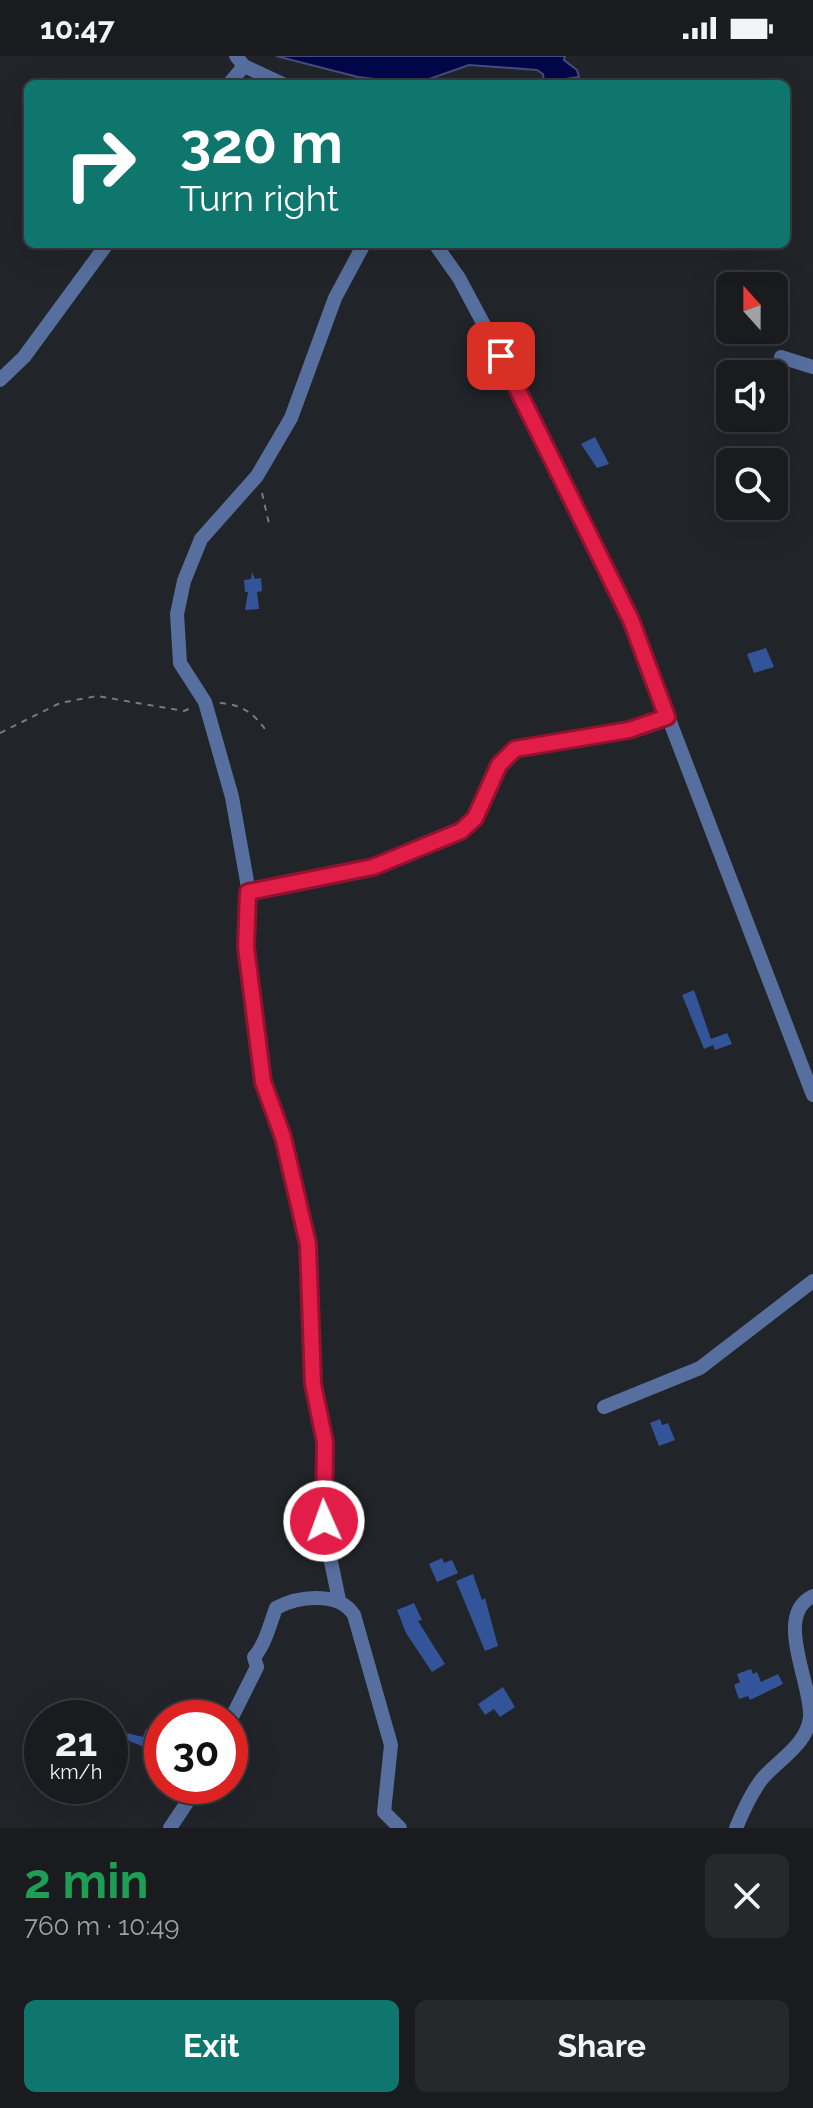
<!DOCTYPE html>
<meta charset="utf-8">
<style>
body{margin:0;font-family:Raleway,sans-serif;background:#26282c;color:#f1f3f6;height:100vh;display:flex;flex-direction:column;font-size:30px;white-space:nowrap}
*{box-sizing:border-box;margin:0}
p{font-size:26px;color:#9fa1a4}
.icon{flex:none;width:44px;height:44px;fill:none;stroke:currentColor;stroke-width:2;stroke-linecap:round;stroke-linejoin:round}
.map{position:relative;height:1772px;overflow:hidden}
.drawer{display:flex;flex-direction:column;background:#191b1f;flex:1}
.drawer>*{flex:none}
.hud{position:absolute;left:24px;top:24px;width:766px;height:168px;border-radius:12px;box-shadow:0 8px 32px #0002,0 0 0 2px #37393d;background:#0f766e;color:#fff;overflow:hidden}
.needle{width:52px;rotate:339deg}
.buttons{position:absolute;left:716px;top:216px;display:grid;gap:16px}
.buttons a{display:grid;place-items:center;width:72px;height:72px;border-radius:12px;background:#191b1f;box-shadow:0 8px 32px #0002,0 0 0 2px #37393d;font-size:40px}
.speed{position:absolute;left:24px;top:1644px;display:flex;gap:16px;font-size:40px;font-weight:700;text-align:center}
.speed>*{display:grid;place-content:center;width:104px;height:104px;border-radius:50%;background:#191b1f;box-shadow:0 8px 32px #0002,0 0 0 2px #37393d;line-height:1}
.speed small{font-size:20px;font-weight:400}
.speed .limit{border:12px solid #d22;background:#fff;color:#111}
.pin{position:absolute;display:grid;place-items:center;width:68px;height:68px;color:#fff;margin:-34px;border-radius:16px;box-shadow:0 4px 12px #0006}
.me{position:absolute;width:88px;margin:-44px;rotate:358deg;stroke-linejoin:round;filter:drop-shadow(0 0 6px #0008)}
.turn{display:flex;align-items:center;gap:28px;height:168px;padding:0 24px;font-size:36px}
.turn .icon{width:104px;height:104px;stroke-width:2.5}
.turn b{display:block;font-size:56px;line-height:68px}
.round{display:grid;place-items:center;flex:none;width:84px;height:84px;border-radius:12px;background:#26282c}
.head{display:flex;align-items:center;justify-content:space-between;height:136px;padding:0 24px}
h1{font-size:48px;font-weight:700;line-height:60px;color:#1e9e55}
.cta{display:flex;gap:16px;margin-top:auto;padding:16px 24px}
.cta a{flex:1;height:92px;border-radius:12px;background:#0f766e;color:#fff;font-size:32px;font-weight:700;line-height:92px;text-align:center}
.cta a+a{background:#26282c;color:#f1f3f6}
.status{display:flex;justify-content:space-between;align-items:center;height:56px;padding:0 40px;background:#191b1f;direction:ltr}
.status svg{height:22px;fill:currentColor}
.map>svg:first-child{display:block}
.water{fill:#000748;stroke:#474d7b;stroke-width:2}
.building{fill:#335498}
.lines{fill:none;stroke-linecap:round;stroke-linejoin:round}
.path{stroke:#777a7e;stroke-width:2;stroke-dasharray:6 6;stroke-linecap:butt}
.minor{stroke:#576f9e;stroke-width:14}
.route-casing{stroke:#92132f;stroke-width:20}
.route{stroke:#e11d48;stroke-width:14}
</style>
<div class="status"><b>10:47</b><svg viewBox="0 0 49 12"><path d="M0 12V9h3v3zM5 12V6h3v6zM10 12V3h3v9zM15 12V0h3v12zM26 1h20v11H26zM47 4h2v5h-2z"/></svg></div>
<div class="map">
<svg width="813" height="1772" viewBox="0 0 813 1772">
<rect width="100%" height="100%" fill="#212429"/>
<polygon class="water" points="276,0 565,0 564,4 577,14 579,21 544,26 543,18 537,14 469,9 415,28 358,21"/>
<g class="building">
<polygon points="595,381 609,408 597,412 581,388"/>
<polygon points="252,516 255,523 261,522 262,535 257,536 259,553 245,554 248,536 245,536 244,524 251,523"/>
<polygon points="766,592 774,611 754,617 747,598"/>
<polygon points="694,934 711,983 727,977 732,988 715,994 713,989 704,993 682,939"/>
<polygon points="660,1363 662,1369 668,1367 675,1384 659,1390 650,1367"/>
<polygon points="442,1502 444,1507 452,1504 458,1517 437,1526 429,1508"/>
<polygon points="473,1518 482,1544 485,1542 498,1590 485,1595 456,1525"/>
<polygon points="414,1547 422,1564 418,1565 445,1608 432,1616 406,1577 397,1554"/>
<polygon points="751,1613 753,1618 757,1616 761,1626 778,1618 783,1628 750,1644 748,1640 739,1643 734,1629 740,1626 737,1618"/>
<polygon points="503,1631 515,1651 500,1661 494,1653 485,1659 478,1648"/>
<polygon points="146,1673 157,1678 154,1684 162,1686 162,1698 124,1683 127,1677 143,1681"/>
</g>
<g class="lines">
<g class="path">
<polyline points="262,437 270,472"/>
<path d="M220,647C243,649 254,657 267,676"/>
<polyline points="0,677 60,647 97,640 184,655 191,652"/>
</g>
<g class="minor">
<polyline points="236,0 244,10 283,28"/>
<polyline points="229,28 244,10"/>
<polyline points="435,188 459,222 524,344 631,564 813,1039"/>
<polyline points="781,301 813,311"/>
<polyline points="0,324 24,301 107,188"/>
<polyline points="248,836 373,811 461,775 475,762 499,709 515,693 629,674 667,661"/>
<polyline points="604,1351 700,1312 813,1225"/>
<polyline points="339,1544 325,1477 325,1386 313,1328 306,1175 283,1081 263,1026 246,891 248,831 232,741 205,646 180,607 177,558 184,525 201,483 257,420 291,362 335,242 364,188"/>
<path d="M230,1665L257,1611L254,1601C265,1589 270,1568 276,1552C298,1540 339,1535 354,1559L391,1689L384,1756L400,1772"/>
<polyline points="170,1772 198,1730"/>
<path d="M736,1772C743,1755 751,1737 762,1723C779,1703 807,1689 810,1661C812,1627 773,1559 813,1540"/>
</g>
</g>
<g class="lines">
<g class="route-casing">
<polyline id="route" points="324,1465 325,1386 313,1328 308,1188 283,1081 263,1026 246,891 248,836 373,811 461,775 475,762 499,709 515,693 629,674 667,661 631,564 501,300"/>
</g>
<use href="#route" class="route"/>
</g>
</svg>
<div class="buttons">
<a><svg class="needle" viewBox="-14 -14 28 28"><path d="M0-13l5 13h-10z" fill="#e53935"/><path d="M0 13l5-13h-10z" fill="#9fa1a4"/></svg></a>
<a><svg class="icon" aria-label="sound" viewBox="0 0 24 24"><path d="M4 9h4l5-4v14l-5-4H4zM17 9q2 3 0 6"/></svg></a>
<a><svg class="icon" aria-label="search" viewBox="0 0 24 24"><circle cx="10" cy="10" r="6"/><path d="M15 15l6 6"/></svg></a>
</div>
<div class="speed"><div>21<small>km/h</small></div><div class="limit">30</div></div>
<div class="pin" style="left:501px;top:300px;background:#d93025"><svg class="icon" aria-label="arrive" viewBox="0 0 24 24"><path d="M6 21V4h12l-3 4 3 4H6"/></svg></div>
<svg class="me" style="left:324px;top:1465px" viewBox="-20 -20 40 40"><circle r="17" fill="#e11d48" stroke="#fff" stroke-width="3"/><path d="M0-11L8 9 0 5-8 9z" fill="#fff"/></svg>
<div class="hud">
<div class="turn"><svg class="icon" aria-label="right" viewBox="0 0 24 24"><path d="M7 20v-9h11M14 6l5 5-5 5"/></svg><div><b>320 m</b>Turn right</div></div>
</div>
</div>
<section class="drawer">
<div class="head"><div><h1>2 min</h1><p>760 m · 10:49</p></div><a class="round"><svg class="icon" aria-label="close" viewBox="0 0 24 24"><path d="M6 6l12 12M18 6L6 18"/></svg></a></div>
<div class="cta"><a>Exit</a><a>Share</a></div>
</section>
